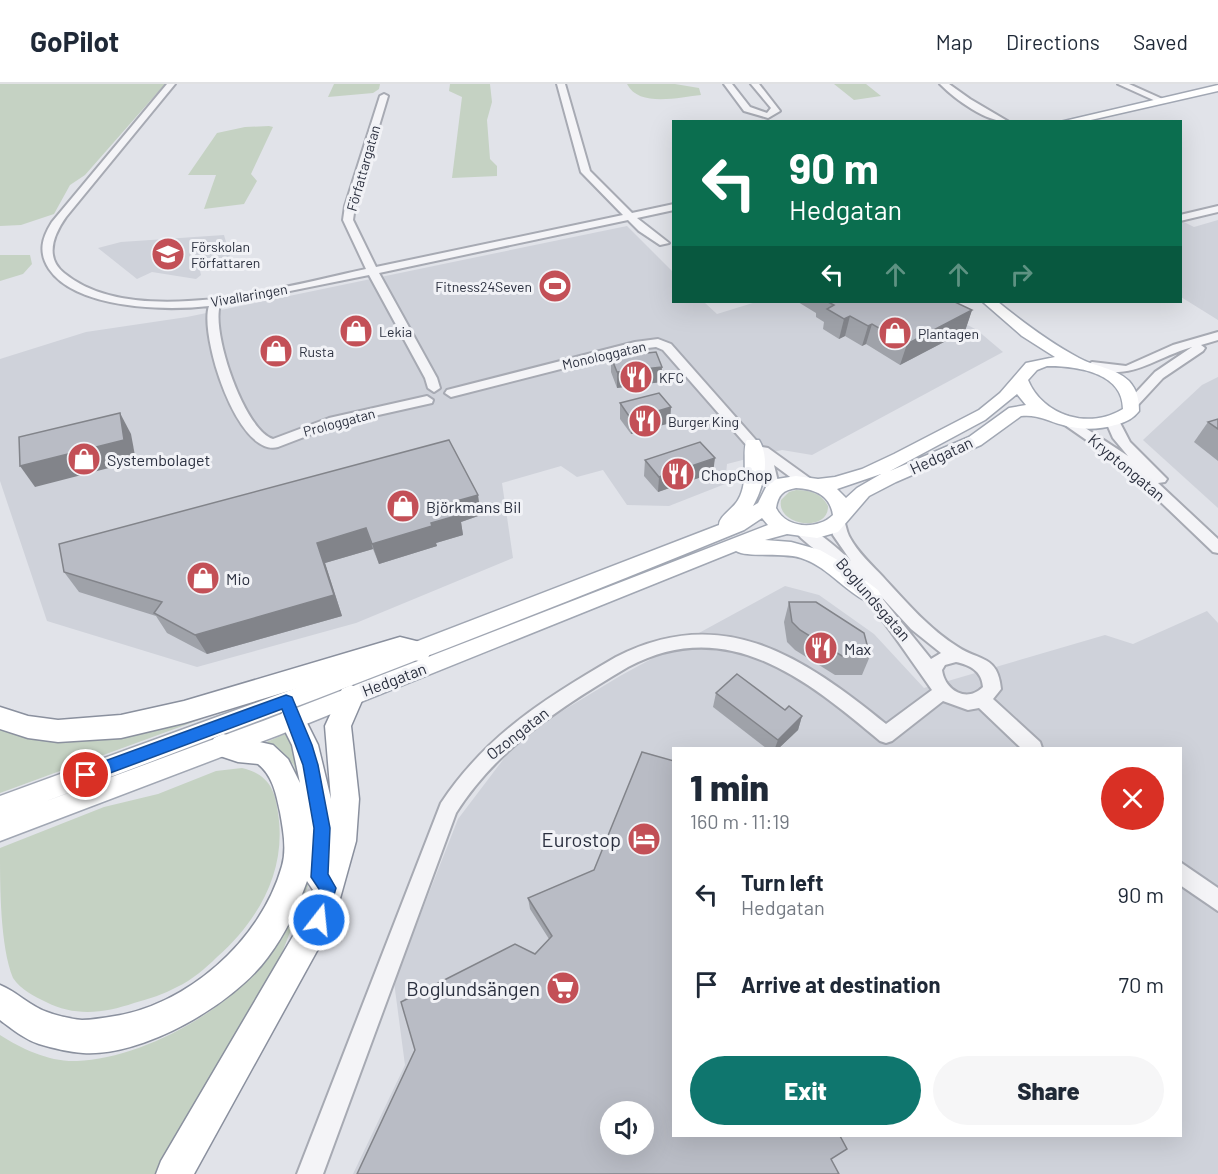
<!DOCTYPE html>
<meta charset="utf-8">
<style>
body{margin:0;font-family:Barlow,sans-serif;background:#f6f6f7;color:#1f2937;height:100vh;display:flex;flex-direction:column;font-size:22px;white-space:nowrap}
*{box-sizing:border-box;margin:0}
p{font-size:20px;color:#747a83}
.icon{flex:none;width:33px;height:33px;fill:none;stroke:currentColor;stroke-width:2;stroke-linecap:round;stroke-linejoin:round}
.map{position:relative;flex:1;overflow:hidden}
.drawer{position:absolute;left:672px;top:663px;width:510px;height:390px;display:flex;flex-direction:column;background:#fff;border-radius:0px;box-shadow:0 6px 24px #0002}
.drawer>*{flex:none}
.top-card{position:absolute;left:672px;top:36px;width:510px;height:183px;border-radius:0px;box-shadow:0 6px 24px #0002;background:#0b6e4f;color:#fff;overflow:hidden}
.buttons{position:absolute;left:600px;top:1017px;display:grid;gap:12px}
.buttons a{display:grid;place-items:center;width:54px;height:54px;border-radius:50%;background:#fff;box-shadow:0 6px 24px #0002;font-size:30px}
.pin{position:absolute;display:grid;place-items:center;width:51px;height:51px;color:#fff;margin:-26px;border:3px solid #fff;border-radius:50%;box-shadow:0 2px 6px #0007}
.me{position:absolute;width:66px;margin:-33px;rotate:16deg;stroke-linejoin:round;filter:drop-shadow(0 0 4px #0008)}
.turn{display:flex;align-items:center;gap:21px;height:126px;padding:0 18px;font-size:27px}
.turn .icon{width:78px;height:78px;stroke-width:2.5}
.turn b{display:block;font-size:42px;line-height:51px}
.lanes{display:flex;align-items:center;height:57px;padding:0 18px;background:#0003;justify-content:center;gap:30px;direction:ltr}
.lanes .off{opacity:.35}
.round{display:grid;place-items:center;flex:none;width:63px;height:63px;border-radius:32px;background:#f6f6f7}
.overview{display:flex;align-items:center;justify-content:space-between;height:102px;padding:0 18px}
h1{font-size:36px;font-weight:800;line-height:45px}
.button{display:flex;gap:12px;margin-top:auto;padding:12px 18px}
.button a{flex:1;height:69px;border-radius:36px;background:#0f766e;color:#fff;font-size:24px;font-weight:800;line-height:69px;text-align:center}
.button a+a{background:#f6f6f7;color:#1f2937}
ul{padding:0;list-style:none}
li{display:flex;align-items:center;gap:18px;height:90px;padding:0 18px}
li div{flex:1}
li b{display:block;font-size:22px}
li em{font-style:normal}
header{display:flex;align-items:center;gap:36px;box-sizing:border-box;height:84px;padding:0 30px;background:#fff;border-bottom:2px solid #e0e1e3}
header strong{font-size:28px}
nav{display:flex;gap:33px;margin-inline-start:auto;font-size:21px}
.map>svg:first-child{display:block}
.built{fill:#cfd2da;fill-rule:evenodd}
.green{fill:#c5d2c3}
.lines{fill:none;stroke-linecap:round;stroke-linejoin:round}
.minor-casing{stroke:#a7aab3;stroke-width:4}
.major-casing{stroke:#a1a7b3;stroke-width:3}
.highway-casing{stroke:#8a909e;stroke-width:3}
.minor{fill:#f4f4f7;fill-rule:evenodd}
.major{fill:#fff;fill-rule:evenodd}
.highway{fill:#fff;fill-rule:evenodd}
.wall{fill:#9fa2a9}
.shaded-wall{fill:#82848a}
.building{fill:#b9bcc5;stroke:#82848a;stroke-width:1.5;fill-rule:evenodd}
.route{fill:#1a73e8;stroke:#114b97;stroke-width:1.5}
.labels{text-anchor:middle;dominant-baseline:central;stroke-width:6;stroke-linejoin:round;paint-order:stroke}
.far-street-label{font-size:14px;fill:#2b303f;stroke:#f1f2f6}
.far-poi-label{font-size:14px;fill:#2b303f;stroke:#f1f2f6;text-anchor:start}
.street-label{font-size:16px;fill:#2b303f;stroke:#f1f2f6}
.poi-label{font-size:16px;fill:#2b303f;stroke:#f1f2f6;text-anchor:start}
.near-poi-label{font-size:20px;fill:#2b303f;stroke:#f1f2f6;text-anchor:end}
</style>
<header>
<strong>GoPilot</strong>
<nav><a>Map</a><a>Directions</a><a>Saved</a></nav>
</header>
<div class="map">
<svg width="1218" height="1090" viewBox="0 0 1218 1090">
<rect width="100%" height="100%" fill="#e1e3e9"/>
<g class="built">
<polygon points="1180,136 1194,143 1218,136 1218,236 1181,213"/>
<polygon points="627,142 673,188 674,218 704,218 717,230 756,218 924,218 977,246 1003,268 812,371 782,366 727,380 725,400 669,422 627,421 603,386 577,393 561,382 502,399 513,474 356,539 197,583 47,537 0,397 0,275 86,248 187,233"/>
<polygon points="224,151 231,176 199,182 201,191 196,195 152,188 137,195 98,164 121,158"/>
<polygon points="1218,293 1218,424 1143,356 1202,301"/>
<path d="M785,502L819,511L874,550L924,604L1105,551L1133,560L1207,527L1218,539V1090H353L405,981L394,898L458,735L521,652L620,592ZM674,664H1180V1052H674ZM610,1028H644V1060H610Z"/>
</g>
<g class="green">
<polygon points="0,0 165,0 85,91 70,101 54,130 21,141 0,142"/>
<polygon points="334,0 380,0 379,5 373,9 328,13"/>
<polygon points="450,0 490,0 492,18 487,36 490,75 497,82 497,92 452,94 462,13 449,7"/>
<path d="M627,0H675L699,4L701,11C680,13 639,24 627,0Z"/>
<polygon points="834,0 866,0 881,12 854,16"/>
<polygon points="269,42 273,43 251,90 257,97 244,120 204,125 216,91 188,91 217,49 245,43"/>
<polygon points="0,171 30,171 32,180 23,190 0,197"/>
<path d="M796,406C810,406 821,409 828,422C829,449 776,442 781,416L789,408Z"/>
<polygon points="305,597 0,709 0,640 27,649"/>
<path d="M290,648L300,667L313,780L308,802L273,892L160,1090H0V951C22,965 49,978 77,977C138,975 227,929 261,878C268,867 269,846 272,833C282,790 292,747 302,704L293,680L264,659Z"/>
<path d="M242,684C267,690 275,704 278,729C287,786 259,836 217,873C206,884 192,896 177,903C164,910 149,915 134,919C105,929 75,933 46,918C34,912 21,906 13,894C0,862 0,802 0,764L104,723L158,710L216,687Z"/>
</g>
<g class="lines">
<g class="minor-casing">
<g id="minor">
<path d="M167,0H175L66,133C54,150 44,173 64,189C134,247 287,202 366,185L343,136L345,122L380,12L384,10L388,12L355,122L353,136L376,183L623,131L581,88L557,0H565L590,87L632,129L674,120V126L637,134L669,159L660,161L639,147L628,136L379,189L437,294L440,304L434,308L428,304L425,294L369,191L220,221C211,248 244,346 273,355L329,334L427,312L433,316L432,319L338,340L278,363C237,374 199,250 209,222C165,227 76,225 49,185C38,168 42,154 52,138Z"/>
<polygon points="724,0 732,0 750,23 767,29 771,24 751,0 759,0 780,27 768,34 744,27"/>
<path d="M940,0H949L970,15L1009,38C986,38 956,16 940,0Z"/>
<polygon points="1118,0 1129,0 1167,17 1160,19"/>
<polygon points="1218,122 1218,128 1180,137 1180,131"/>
<path d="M1218,248V256L1201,261L1205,264L1203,267L1163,294L1138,321H1128L1127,318L1155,288L1192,263C1149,276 1136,296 1088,285L1086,282L1092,278L1126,282L1173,261Z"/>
<polygon points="658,255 671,260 762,363 768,364 811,395 813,398 811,401 801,401 774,381 780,406 773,411 768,409 762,385 748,363 663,266 656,263 639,265 451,313 445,309 447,306 635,258"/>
<polygon points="1067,332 1128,372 1113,354 1106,338 1113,334 1118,335 1130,358 1167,395 1165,398 1158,399 1218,455 1218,469 1213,468 1121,380 1062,339 1060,336"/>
<path d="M838,433L843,434C846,440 846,446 849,452C857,468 872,481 884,494C907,519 929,545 958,563C979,577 998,571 1001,605L993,615L1040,658L1042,664H1021L979,624L968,626L943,617L892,657L886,659L880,657C806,595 727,530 628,583C562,622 498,663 456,729L323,1090H297L441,719C486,651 547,613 616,573C723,518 803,573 886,640L932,606C903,565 876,523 841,487C831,476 801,457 796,448L798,444C813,440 840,467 851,477L833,451L831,438ZM877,508L911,545L941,569L931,575ZM956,578C970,581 982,587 983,603C967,619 945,607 942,586L945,581Z"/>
<polygon points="1180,778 1218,804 1218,827 1180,801"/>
</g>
</g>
<g class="major-casing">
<g id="major">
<polygon points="1218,1 1218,7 1082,38 1060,38"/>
<path d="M983,218H998C1024,239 1049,258 1079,274C1095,283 1114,283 1129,297C1137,306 1139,315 1139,327C1133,335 1124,339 1115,341C1098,346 1080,346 1063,341C1048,337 1037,330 1021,332L981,361L896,398L869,412L838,448L817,454L787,450L765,456L791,458L820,466L841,478L878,506L881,511L878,516L871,519L864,516C842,504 826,482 801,474C783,468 747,474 736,467L279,651L0,757V712L288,607L719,441C719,432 733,425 738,416C750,396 741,366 747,356H759C771,375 763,405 753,422L758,419L767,401L777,395L796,392L818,395L835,393L862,385L894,370L979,326L1000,309L1026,279L1055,273L1022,252ZM1047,282C1076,282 1123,288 1123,325C1089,346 1043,332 1028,296L1037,286ZM1017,310L1026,321L1009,324L969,353L890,387L985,336ZM881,390L857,404L846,414L837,405ZM796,404C815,405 830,411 833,431C818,446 786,445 776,424C778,411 783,406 796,404ZM762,434L768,441L263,637L44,718C278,630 512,541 744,446Z"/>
</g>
</g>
<g class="highway-casing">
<g id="highway">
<polygon points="400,553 428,560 431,567 428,574 419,577 400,573 184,639 121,654 58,658 28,654 0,645 0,623 28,632 58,636 121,631 184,617"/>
<path d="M351,601L360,605L364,612L351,642L359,715L356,757L334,836L194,1090H156L161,1077L306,830L313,806L307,797C297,825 286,849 268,873C234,920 143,973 83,969C70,968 52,964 39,960C24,955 12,945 0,936V901C17,908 30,922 47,928C57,932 72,935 82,936C91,936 101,934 109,933C186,923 261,857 282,782C287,765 283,745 280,728C276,710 273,692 258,680L238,678L214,670L210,662L214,654L223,650L273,661L288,675L300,699L292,661L279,635L283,627L292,624L301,627L318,661L331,715L325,642L342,605Z"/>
</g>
</g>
<use href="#minor" class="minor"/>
<use href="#major" class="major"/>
<use href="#highway" class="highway"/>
</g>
<g class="wall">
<polygon points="798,218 955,218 972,226 965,247 900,281 866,260 862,262 845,252 839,255 823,245 824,238 816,233 816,229"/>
<polygon points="611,273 661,298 617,304 611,288"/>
<polygon points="620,319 670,339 631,350 620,335"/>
<polygon points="1218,335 1218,377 1194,358 1208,338"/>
<polygon points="645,376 713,389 658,408 644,392"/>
<polygon points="481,431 461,438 463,451 436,459 437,462 379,480 373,465 325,479 342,532 207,570 167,549 156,532 79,508 64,488"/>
<polygon points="789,518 870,572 862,591 835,591 795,566 787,558 784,538"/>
<polygon points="716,609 785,626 802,632 798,646 779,664 766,664 713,623"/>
<polygon points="594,786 674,1052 535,870 549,855 530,825 528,814"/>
</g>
<g class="shaded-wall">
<polygon points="972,226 965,247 900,281 907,260"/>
<polygon points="850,232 845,252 839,255 844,235"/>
<polygon points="872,240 866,260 862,262 868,242"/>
<polygon points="662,283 661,298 617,304 617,288"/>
<polygon points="671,323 670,339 631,350 631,335"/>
<polygon points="120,329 131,350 136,377 35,403 20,382"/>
<polygon points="715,374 713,389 658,408 659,393"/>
<polygon points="478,411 481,431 461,438 463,451 436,459 437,462 379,480 372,460 431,439 453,418"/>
<polygon points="366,444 373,465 325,479 342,532 207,570 195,551 317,459"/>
<polygon points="802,632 798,646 779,664 775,664 778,656"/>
</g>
<g class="building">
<polygon points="828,218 955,218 972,226 907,260 872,240 868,242 850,232 844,235 827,225 834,221"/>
<polygon points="656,268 662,283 617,288 611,273"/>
<polygon points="659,309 671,323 631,335 620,319"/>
<polygon points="120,329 124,356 20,382 19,353"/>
<polygon points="1218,335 1218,345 1208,338"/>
<polygon points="449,356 478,411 453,418 459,431 431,439 432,442 372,460 366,444 317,459 334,511 195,551 154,529 162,518 64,488 59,460"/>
<polygon points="700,358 715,374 659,393 645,376"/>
<polygon points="789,518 816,518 864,549 870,572 842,572 800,546 792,538"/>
<polygon points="737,590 785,626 789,622 802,632 778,656 716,609"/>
<path d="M642,668L674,677V1052H840L847,1065L831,1075L839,1090H357L415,966L401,918L515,860L535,870L552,852L528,814L594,786ZM610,1028H644V1060H610Z"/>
</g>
<polygon class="route" points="286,611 292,613 312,661 318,681 330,744 328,790 336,804 325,842 319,844 312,842 310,836 319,805 311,793 314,744 303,681 282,625 86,698 80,696 78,691 80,686"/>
<defs>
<g id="school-disc" transform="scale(1.725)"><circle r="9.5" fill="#c35057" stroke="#f1f2f6"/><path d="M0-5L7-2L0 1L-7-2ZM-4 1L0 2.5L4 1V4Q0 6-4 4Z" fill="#fff"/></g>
<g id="stadium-disc" transform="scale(1.725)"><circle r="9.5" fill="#c35057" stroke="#f1f2f6"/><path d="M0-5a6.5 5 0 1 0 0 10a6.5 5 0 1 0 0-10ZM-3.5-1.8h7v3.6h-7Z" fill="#fff"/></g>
<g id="shop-disc" transform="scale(1.725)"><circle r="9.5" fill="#c35057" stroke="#f1f2f6"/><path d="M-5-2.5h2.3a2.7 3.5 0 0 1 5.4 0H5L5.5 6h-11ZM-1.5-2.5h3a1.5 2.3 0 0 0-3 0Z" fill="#fff"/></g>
<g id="restaurant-disc" transform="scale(1.725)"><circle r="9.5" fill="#c35057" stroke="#f1f2f6"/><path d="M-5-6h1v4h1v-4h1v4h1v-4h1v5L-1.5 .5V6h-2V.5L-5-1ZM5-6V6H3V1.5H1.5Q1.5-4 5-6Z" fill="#fff"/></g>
<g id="hotel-disc" transform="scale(1.725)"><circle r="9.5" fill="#c35057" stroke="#f1f2f6"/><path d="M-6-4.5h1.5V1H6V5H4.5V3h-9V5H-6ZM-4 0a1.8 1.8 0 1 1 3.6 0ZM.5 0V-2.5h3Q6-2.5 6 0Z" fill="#fff"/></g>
<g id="supermarket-disc" transform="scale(1.725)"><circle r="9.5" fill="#c35057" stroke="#f1f2f6"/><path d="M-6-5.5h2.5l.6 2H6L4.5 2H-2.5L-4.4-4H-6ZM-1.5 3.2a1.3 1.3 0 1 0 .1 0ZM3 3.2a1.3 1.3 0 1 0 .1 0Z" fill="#fff"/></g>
</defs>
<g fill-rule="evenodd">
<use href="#school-disc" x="168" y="170"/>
<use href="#stadium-disc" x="555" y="202"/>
<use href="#shop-disc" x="356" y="247"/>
<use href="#shop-disc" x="895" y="249"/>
<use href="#shop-disc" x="276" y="267"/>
<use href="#restaurant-disc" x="636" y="293"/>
<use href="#restaurant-disc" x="645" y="337"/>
<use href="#shop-disc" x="84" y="375"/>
<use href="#restaurant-disc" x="678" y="390"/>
<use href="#shop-disc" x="403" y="422"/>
<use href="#shop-disc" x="203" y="494"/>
<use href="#restaurant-disc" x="821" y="564"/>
<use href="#hotel-disc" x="644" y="755"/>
<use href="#supermarket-disc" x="563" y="904"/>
</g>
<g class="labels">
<g class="far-street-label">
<text transform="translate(363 84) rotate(-74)">Författargatan</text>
<text transform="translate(249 211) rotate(-10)">Vivallaringen</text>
<text transform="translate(604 271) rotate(-13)">Monologgatan</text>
<text transform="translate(339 338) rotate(-15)">Prologgatan</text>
</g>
<g class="far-poi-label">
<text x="191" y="162">Förskolan<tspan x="191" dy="16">Författaren</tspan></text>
<text x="532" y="202" text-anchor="end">Fitness24Seven</text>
<text x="379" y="247">Lekia</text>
<text x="918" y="249">Plantagen</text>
<text x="299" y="267">Rusta</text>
<text x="659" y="293">KFC</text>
<text x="668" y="337">Burger King</text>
</g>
<g class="street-label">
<text transform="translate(941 371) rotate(-25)">Hedgatan</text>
<text transform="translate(1127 383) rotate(40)">Kryptongatan</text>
<text transform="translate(874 515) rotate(49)">Boglundsgatan</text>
<text transform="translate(394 595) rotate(-21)">Hedgatan</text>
<text transform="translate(517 649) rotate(-38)">Ozongatan</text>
</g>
<g class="poi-label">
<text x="107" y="375">Systembolaget</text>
<text x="701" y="390">ChopChop</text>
<text x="426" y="422">Björkmans Bil</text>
<text x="226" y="494">Mio</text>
<text x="844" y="564">Max</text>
</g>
<g class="near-poi-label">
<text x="621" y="755">Eurostop</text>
<text x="540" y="904">Boglundsängen</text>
</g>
</g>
</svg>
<div class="buttons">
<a><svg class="icon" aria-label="sound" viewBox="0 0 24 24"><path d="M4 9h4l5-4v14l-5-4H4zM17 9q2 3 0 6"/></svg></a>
</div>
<div class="pin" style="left:86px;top:691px;background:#d93025"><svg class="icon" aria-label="arrive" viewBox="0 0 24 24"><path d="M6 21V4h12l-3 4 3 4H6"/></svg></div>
<svg class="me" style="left:319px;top:836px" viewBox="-20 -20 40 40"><circle r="17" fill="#1a73e8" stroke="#fff" stroke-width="3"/><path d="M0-11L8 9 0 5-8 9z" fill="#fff"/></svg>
<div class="top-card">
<div class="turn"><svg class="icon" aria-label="left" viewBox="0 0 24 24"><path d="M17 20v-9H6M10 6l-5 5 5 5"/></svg><div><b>90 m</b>Hedgatan</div></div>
<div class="lanes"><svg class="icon" aria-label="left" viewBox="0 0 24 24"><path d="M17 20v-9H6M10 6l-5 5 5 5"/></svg><svg class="icon off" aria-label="ahead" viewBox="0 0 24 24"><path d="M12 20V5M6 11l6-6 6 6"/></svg><svg class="icon off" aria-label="ahead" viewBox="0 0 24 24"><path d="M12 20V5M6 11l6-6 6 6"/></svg><svg class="icon off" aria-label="right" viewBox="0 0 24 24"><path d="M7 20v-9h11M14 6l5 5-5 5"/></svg></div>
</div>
<section class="drawer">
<div class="overview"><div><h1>1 min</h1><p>160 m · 11:19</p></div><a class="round" style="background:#d93025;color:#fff"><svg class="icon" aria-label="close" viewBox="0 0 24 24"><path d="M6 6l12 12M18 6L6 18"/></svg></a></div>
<ul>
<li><svg class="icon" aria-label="left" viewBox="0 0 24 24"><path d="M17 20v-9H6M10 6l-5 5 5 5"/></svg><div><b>Turn left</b><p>Hedgatan</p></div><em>90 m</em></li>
<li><svg class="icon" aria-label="arrive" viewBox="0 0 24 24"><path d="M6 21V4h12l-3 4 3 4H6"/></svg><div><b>Arrive at destination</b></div><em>70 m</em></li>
</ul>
<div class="button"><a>Exit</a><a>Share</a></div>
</section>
</div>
